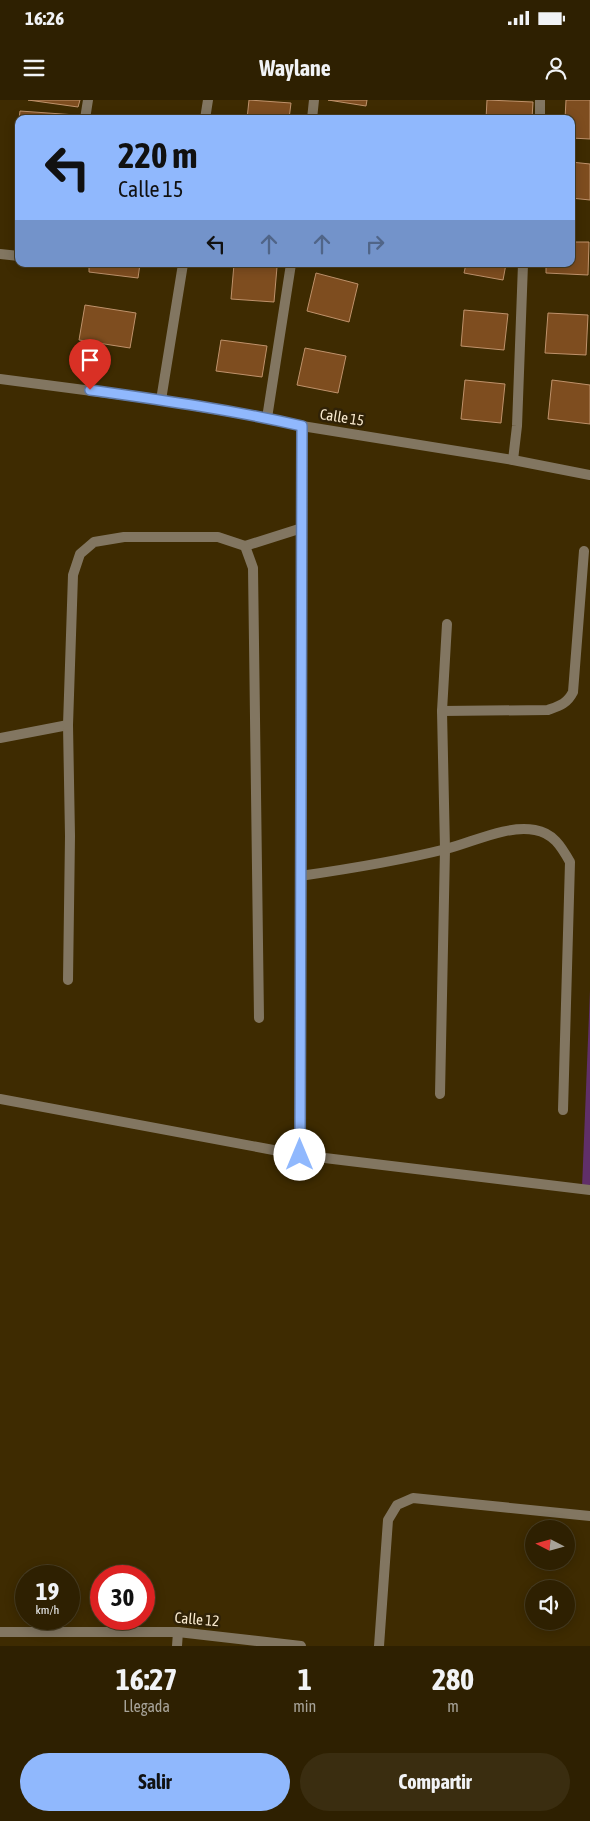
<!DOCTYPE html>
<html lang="es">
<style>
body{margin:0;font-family:"Asap Condensed",sans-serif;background:#3a2d10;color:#f1f3f6;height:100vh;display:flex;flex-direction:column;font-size:19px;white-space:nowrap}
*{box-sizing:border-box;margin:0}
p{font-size:16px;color:#a7a399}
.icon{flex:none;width:28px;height:28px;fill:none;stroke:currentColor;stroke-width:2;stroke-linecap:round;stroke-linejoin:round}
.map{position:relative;height:1546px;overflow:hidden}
.sheet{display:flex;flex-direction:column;background:#2e2001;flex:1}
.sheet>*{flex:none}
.guide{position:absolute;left:15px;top:15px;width:560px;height:152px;border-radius:10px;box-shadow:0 2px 12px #0003,0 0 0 1px #493e23;background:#90b8fd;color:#111;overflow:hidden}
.needle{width:32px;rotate:276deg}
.tools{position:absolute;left:525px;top:1420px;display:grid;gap:10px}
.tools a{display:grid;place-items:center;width:50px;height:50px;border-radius:50%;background:#2e2001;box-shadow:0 2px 12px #0003,0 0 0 1px #493e23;font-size:25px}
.speed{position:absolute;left:15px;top:1465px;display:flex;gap:10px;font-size:25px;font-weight:700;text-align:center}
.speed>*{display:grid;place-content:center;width:65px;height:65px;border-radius:50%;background:#2e2001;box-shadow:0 2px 12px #0003,0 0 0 1px #493e23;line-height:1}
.speed small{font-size:12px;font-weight:400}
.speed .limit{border:8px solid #d22;background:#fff;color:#111}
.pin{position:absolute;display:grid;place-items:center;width:42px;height:42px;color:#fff;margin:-51px -21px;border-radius:50% 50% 50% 0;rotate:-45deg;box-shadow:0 0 5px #0007}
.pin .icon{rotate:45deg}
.me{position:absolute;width:55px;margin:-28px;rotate:0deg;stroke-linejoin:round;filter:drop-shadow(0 0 4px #0008)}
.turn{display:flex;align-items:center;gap:18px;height:105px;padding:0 20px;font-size:22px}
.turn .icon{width:65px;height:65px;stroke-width:2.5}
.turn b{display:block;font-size:35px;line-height:42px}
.lanes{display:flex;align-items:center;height:48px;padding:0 20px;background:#0003;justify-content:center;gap:25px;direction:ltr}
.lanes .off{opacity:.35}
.eta{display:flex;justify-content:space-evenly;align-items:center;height:85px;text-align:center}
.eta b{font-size:30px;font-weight:700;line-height:35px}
.primary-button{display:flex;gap:10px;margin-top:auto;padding:10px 20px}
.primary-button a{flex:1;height:58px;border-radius:30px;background:#90b8fd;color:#111;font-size:20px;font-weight:700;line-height:58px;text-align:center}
.primary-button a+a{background:#3a2d10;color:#f1f3f6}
.status{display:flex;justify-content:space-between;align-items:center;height:35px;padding:0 25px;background:#2e2001;direction:ltr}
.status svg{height:14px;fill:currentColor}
header{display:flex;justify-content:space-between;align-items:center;height:65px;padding:0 20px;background:#2e2001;font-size:22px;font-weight:700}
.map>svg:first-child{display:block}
.green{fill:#602f69}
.building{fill:#7e4d1f;stroke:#bf926b}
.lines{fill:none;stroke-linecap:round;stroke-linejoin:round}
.lane{stroke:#827661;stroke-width:10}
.street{stroke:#827661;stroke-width:10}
.route-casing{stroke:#5e78a4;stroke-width:12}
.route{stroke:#90b8fd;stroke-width:9}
.labels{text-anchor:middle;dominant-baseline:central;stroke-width:5;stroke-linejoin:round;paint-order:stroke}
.street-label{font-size:15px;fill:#faebd0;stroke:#302207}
</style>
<div class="status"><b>16:26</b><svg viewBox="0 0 49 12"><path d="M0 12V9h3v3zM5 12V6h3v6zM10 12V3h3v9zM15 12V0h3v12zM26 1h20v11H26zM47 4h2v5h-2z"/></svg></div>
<header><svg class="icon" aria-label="menu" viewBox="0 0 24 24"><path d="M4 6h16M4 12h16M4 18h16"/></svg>Waylane<svg class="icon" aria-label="person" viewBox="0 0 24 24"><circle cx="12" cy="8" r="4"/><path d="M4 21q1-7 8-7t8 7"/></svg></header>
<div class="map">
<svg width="590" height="1546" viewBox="0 0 590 1546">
<rect width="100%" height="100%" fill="#3e2b01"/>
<polygon class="green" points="590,890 590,1090 582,1088"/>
<g class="building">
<polygon points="28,0 80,0 78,7"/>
<polygon points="249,0 291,3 289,19 247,19"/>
<polygon points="328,0 367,0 366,6"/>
<polygon points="487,0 533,2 532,19 486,19"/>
<polygon points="566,0 590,0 590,39 571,38 571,19 565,19"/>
<polygon points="20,11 76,15 76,19 19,19"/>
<polygon points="571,62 590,64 590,100 571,98"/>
<polygon points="571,142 589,142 588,175 546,173 546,164 571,164"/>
<polygon points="89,164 140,164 138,178 89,172"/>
<polygon points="234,164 277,167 274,202 231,199"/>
<polygon points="466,164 506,164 503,180 464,173"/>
<polygon points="316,173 358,184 349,222 307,211"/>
<polygon points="85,205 136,213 130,248 79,240"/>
<polygon points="464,210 508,214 504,250 461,246"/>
<polygon points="548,213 588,215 586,255 545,253"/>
<polygon points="221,240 267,246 262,277 216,271"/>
<polygon points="305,248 346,256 338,293 297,285"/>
<polygon points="465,280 505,284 501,323 461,319"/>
<polygon points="552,280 590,285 590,324 548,319"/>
</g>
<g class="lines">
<g class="lane">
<polyline points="85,19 88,0"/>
<polyline points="312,19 314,0"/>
<polyline points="540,19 540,0"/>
<polyline points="0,154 19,156"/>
<polyline points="267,318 291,164"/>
<polyline points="513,360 517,326 523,164"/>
<polyline points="245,446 302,428"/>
<path d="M442,611L548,610C559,606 567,604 573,592L584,451"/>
<polyline points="0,638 68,625"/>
<path d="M300,776C349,769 398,761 446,749C474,742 505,725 535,730C553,733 561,746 570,762L563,1010"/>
<polyline points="68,880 70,736 68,625 73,475 80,454 94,442 124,437 218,437 245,446 253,468 259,918"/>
<polyline points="440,994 445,749 442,611 447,524"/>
<polyline points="177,1546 178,1532"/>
</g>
<g class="street">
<polyline points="205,19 208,0"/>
<polyline points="0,279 161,300 267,318 302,326 513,360 590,375"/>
<polyline points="161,300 183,164"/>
<polyline points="0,999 300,1055 590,1090"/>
<polyline points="300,1055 302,326"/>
<polyline points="0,1532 178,1532 301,1546"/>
<polyline points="379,1546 388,1420 397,1405 413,1398 590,1416"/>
</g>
</g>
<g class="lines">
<g class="route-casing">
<path id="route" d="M90,290C161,300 233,310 302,326L300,1055"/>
</g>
<use href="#route" class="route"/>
</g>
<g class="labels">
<g class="street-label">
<text transform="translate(342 317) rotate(9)">Calle 15</text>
<text transform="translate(197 1519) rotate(5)">Calle 12</text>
</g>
</g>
</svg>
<div class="tools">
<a><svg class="needle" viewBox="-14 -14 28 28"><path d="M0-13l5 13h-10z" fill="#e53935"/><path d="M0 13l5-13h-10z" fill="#a7a399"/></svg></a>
<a><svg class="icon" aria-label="sound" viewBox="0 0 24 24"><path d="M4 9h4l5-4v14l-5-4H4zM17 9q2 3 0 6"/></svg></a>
</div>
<div class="speed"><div>19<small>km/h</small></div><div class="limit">30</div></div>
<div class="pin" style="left:90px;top:290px;background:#d93025"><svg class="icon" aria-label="arrive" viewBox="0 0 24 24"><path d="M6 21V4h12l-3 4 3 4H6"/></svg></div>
<svg class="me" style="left:300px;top:1055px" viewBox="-20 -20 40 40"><circle r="19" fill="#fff"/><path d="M0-13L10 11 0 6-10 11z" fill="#90b8fd"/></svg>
<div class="guide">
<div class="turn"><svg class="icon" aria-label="left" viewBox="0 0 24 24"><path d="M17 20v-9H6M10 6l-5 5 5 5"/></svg><div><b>220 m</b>Calle 15</div></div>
<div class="lanes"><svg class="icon" aria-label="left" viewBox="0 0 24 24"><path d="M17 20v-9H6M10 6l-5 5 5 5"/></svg><svg class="icon off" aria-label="ahead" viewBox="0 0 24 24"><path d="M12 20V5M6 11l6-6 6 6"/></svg><svg class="icon off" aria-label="ahead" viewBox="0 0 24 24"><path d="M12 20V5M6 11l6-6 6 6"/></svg><svg class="icon off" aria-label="right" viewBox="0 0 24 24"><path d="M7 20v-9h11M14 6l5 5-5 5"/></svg></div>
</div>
</div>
<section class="sheet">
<div class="eta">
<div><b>16:27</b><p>Llegada</p></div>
<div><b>1</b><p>min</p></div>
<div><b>280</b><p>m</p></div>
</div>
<div class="primary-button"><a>Salir</a><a>Compartir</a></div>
</section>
